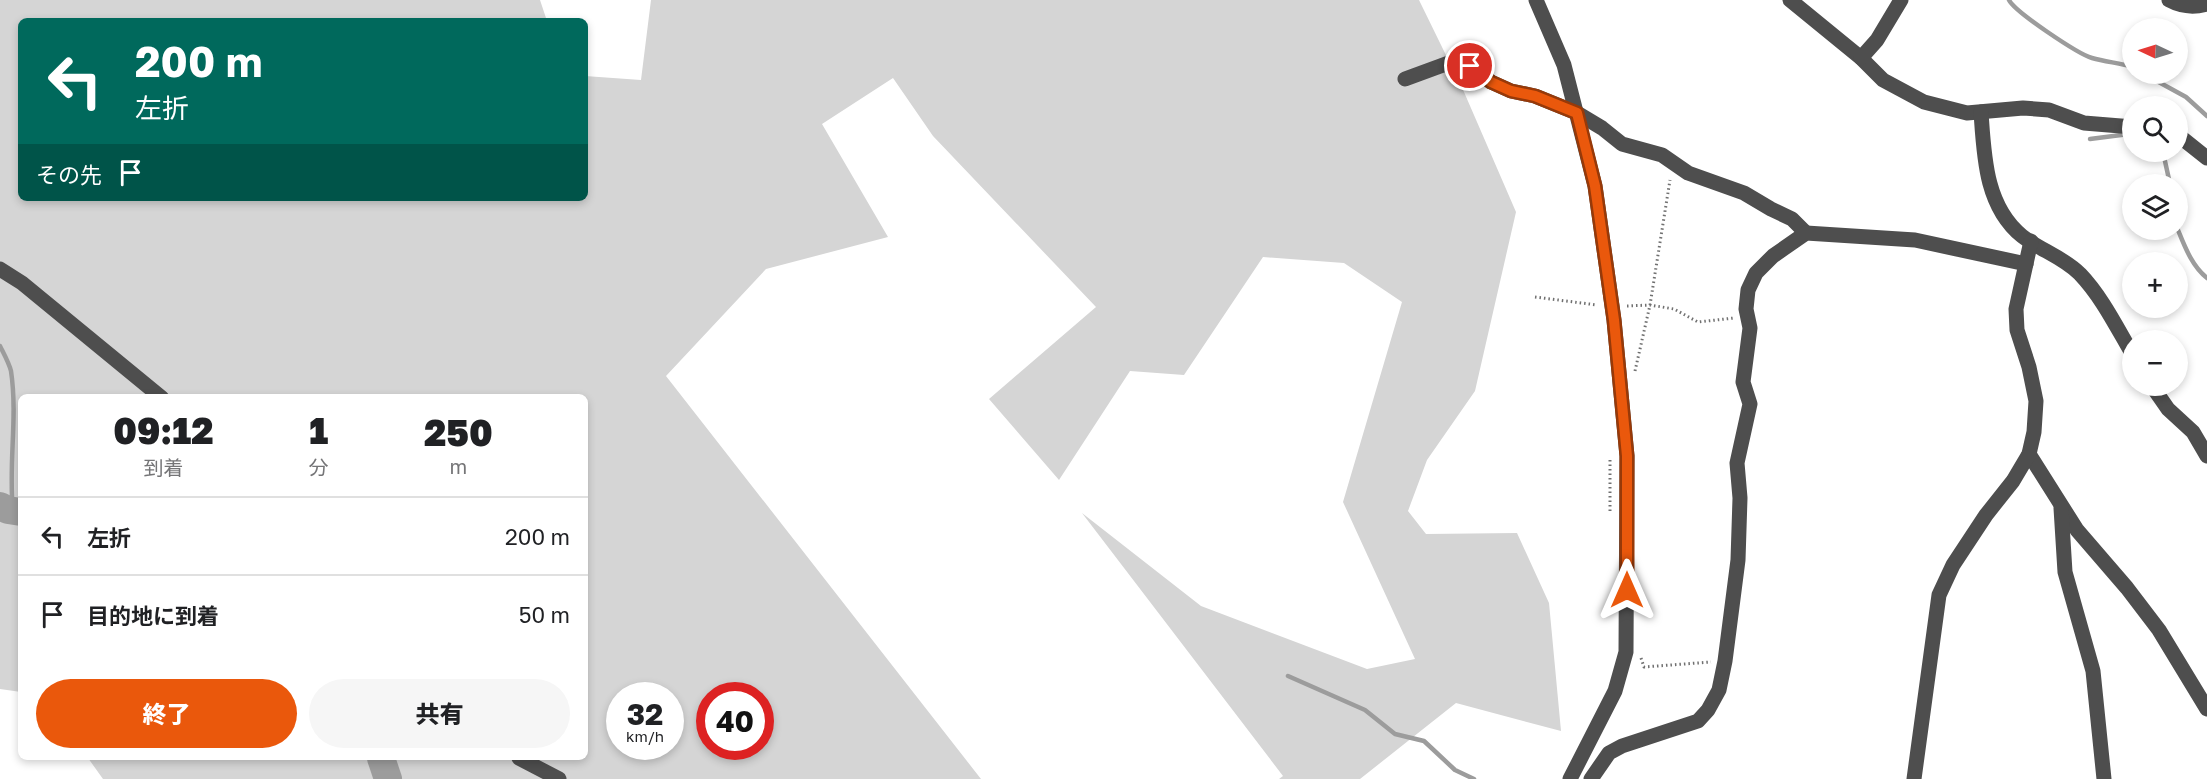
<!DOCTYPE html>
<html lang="ja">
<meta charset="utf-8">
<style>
body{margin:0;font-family:"Golos Text","Noto Sans JP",sans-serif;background:#f6f6f6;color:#202124;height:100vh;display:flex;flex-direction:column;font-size:22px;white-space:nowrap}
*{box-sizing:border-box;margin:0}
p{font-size:20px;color:#757577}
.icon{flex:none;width:33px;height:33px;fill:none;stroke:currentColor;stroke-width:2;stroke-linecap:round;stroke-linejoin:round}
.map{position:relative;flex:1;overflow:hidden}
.sheet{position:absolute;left:18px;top:394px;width:570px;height:366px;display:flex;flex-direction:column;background:#fff;border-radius:9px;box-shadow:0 3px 9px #0003}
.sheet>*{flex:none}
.top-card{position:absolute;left:18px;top:18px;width:570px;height:183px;border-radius:9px;box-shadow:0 3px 9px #0003;background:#00695c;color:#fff;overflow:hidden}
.needle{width:39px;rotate:274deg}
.fabs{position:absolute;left:2122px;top:18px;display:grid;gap:12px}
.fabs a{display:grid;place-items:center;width:66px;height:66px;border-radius:50%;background:#fff;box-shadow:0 3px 9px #0003;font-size:30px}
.speed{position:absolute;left:606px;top:682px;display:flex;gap:12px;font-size:30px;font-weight:700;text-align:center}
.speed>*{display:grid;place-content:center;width:78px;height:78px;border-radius:50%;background:#fff;box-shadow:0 3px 9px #0003;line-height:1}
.speed small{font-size:15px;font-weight:400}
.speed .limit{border:9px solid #d22;background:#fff;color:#111}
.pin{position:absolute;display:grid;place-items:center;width:51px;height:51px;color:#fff;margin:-26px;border:3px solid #fff;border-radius:50%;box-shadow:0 2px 6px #0007}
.me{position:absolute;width:66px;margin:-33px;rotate:0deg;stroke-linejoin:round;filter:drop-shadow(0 0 4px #0008)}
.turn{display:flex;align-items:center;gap:21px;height:126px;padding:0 18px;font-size:27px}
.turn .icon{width:78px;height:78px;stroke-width:2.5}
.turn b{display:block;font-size:42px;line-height:51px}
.then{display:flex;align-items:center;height:57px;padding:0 18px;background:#0003;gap:12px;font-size:22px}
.eta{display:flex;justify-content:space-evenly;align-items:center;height:102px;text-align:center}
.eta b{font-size:36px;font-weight:800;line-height:42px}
.action{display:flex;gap:12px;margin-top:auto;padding:12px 18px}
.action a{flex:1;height:69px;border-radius:36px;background:#ea580c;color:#fff;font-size:24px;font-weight:800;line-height:69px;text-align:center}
.action a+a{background:#f6f6f6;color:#202124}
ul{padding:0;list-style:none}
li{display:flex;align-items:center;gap:18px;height:78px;padding:0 18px;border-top:2px solid #e0e0e0}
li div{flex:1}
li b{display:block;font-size:22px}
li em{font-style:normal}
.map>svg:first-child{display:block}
.green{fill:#d5d5d5;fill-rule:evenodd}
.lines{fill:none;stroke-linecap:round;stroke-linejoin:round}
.stream{stroke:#9c9c9c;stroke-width:4.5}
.river{stroke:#9c9c9c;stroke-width:28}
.path{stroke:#707070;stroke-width:3;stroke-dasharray:1.5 3;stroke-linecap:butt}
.minor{stroke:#4e4e4e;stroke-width:15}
.route-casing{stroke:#983908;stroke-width:15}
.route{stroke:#ea580c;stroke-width:10}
</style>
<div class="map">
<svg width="2207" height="779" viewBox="0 0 2207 779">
<rect width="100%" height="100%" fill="#fff"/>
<path class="green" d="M0,0H540L547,21H21V198H585V76L641,80L651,0H1419L1464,92L1516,212L1475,391L1427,460L1408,511L1426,534L1517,533L1549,603L1561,731L1456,703L1360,779H1279L1283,776L1082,513L1201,606L1367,669L1415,659L1343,502L1402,302L1344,263L1263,257L1184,375L1130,371L1059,480L989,399L1096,307L933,136L893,78L822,124L888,237L766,269L666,376L981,779H103L88,758H585V398H21V692L0,689ZM620,696H670V747H620ZM710,696H760V747H710Z"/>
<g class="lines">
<g class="stream">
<path d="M2009,0C2015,12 2078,54 2092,58C2106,62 2120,63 2133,67"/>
<polyline points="2144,74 2186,97 2207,116"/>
<polyline points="2090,139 2129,134"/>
<polyline points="2163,152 2170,184"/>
<path d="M2178,230C2185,247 2192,266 2207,278"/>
<path d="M0,346C4,354 9,363 11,371C18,418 8,465 13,511"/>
<polyline points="1288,676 1365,710 1395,734 1424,741 1455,770 1474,779"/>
</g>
<g class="river">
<polyline points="0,506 8,510 21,512"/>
<polyline points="381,758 388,779"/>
</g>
<g class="path">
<polyline points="1535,297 1597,305"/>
<polyline points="1627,306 1650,305 1674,309 1698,322 1734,318"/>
<polyline points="1635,371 1650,305 1670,180"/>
<polyline points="1610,511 1610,458"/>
<polyline points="1641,658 1644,667 1711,662"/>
</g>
<g class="minor">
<polyline points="1536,0 1564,65 1595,186 1614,320 1627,456 1626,652 1615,691 1570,779"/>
<polyline points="1790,0 1861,58 1883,80 1924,102 1967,113 2023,108 2049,110 2084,123 2133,127"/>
<path d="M2169,0C2182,7 2193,8 2207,4"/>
<polyline points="1861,58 1877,40 1901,0"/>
<polyline points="1405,79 1454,61 1470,66 1491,82 1511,91 1535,96 1577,113 1602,128 1622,144 1662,155 1688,173 1744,193 1771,209 1792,219 1806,233"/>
<path d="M1981,112C1984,155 1985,206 2022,236C2040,250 2063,257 2080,274C2102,297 2117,328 2133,355"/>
<polyline points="2178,135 2207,158"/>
<polyline points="0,269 22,283 162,398"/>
<polyline points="2152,386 2168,409 2193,432 2207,456"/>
<polyline points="2029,454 2077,530 2127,588 2159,630 2207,709"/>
<polyline points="2061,508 2065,572 2093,671 2104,779"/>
<polyline points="519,758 559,779"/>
<polyline points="1591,779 1609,753 1622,746 1698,721 1708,710 1719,690 1725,661 1738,560 1740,498 1737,463 1750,404 1743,382 1750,328 1746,309 1748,290 1756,273 1773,256 1806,233 1915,240 2026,264"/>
<polyline points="1914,779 1939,595 1953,565 1986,515 2013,481 2029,454 2034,432 2036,401 2029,367 2017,330 2016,309 2031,241"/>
</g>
</g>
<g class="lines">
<g class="route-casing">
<polyline id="route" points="1470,66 1491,82 1511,91 1535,96 1577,113 1595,186 1614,320 1627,456 1627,590"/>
</g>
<use href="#route" class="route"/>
</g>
</svg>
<div class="fabs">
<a><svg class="needle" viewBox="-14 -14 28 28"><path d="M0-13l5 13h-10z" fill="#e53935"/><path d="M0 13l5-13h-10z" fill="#757577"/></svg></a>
<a><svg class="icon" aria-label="search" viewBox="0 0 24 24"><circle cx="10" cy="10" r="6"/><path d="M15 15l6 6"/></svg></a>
<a><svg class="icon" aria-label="layers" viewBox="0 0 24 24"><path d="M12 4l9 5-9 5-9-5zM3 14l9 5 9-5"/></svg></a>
<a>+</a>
<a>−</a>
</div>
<div class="speed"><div>32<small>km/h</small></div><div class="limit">40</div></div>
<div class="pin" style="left:1470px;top:66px;background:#d93025"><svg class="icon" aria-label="arrive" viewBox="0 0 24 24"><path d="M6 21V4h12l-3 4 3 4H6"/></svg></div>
<svg class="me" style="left:1627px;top:590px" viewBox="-20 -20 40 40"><path d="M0-17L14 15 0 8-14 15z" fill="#ea580c" stroke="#fff" stroke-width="4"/></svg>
<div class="top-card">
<div class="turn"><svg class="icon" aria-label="left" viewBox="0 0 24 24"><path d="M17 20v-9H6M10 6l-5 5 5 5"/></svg><div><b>200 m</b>左折</div></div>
<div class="then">その先<svg class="icon" aria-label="arrive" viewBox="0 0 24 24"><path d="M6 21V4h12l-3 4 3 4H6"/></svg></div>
</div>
<section class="sheet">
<div class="eta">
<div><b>09:12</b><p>到着</p></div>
<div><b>1</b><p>分</p></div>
<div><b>250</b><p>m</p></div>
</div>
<ul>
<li><svg class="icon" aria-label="left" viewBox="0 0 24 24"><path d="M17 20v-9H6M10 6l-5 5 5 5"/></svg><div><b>左折</b></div><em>200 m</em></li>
<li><svg class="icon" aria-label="arrive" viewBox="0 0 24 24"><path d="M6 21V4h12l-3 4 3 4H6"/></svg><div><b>目的地に到着</b></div><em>50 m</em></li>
</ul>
<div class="action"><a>終了</a><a>共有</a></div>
</section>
</div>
